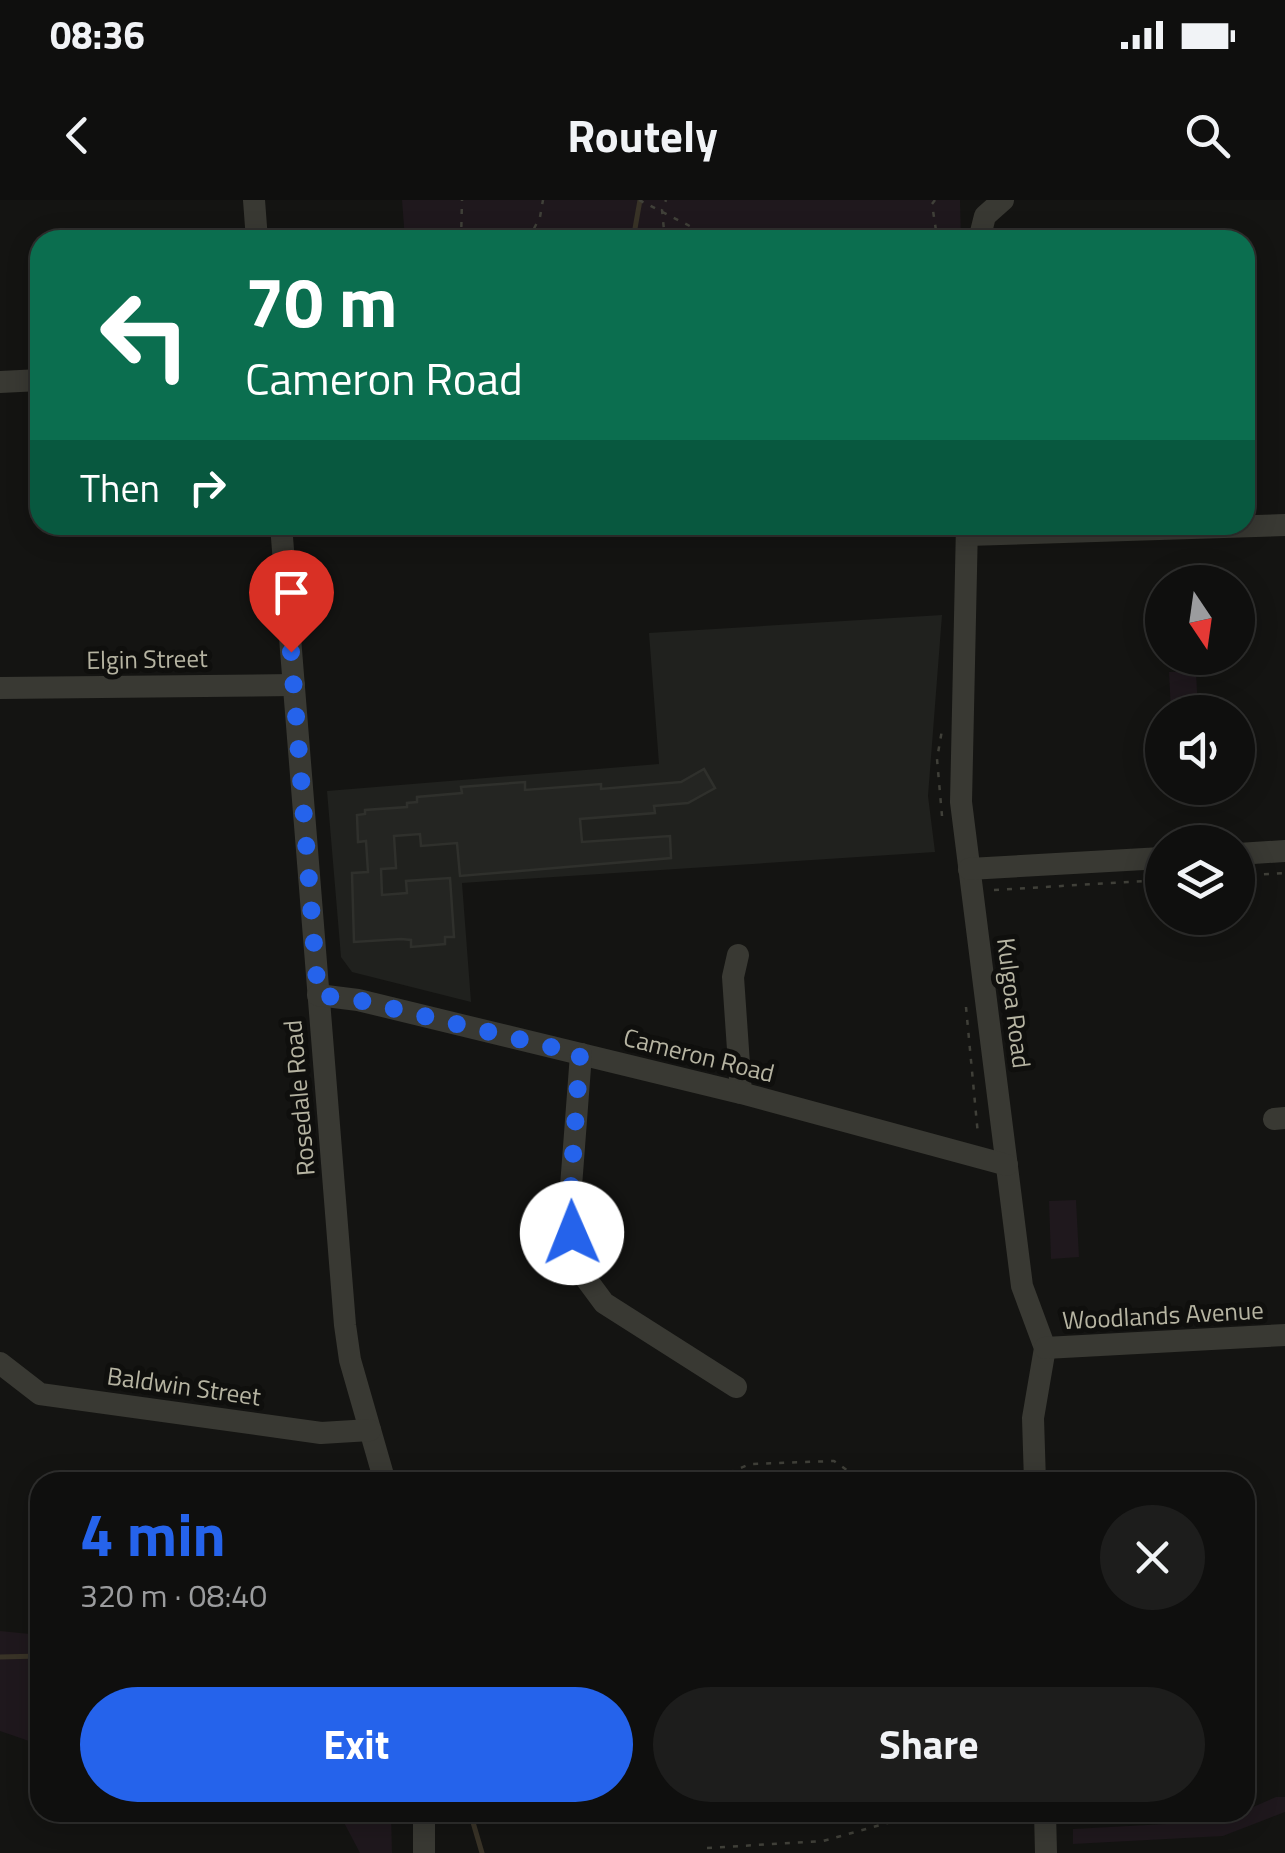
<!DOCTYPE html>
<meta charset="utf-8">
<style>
body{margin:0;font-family:"Titillium Web",sans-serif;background:#1d1d1c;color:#f1f3f6;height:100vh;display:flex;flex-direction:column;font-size:38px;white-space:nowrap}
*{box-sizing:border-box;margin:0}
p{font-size:32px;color:#9b9c9e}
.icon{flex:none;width:55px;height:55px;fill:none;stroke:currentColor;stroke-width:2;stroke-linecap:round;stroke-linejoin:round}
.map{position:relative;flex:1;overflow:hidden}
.side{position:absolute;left:30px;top:1272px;width:1225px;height:350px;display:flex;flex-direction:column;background:#0f0f0e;border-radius:30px;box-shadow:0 5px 25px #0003,0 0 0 2px #2f2f2e}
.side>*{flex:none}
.banner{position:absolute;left:30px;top:30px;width:1225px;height:305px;border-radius:30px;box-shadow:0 5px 25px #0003,0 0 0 2px #2f2f2e;background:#0b6e4f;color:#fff;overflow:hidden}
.needle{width:65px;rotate:167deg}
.buttons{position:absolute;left:1145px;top:365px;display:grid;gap:20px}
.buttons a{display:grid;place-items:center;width:110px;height:110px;border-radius:50%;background:#0f0f0e;box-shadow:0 5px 25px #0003,0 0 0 2px #2f2f2e;font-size:50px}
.pin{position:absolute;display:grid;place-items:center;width:85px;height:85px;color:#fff;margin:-102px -42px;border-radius:50% 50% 50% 0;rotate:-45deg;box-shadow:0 0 10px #0007}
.pin .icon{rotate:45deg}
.me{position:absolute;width:110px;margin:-55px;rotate:359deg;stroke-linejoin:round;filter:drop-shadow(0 0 8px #0008)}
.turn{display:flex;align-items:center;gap:35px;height:210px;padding:0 50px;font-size:45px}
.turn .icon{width:130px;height:130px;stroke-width:2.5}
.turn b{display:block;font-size:70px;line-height:85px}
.then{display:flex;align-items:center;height:95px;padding:0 50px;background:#0003;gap:20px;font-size:38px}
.round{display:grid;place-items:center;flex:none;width:105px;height:105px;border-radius:52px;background:#1d1d1c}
.head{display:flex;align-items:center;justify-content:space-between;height:170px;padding:0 50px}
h1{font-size:60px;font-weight:700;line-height:75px;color:#2563eb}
.cta{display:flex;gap:20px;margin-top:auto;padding:20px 50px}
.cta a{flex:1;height:115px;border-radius:60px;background:#2563eb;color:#fff;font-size:40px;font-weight:700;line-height:115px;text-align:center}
.cta a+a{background:#1d1d1c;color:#f1f3f6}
.status{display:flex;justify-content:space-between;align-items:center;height:70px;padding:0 50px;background:#0f0f0e;direction:ltr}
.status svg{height:28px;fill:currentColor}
header{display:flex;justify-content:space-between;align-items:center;height:130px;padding:0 50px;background:#0f0f0e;font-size:45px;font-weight:700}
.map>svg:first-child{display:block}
.built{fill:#20211e}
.green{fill:#1f181d}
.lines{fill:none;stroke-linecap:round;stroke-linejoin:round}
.stream{stroke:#393327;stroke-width:5}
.building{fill:#242522;stroke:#2f302c;stroke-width:2.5}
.path{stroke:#404039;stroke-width:2.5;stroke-dasharray:5 8;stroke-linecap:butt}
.minor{stroke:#393933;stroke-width:22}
.route{stroke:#2563eb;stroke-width:18;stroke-dasharray:0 32.4}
.labels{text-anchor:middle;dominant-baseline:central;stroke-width:10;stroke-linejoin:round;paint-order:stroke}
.street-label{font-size:25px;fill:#b6b4a2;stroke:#0f0f0d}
</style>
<div class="status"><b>08:36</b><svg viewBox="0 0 49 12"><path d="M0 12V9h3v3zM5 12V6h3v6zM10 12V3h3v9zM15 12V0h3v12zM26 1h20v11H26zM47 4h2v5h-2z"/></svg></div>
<header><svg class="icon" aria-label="back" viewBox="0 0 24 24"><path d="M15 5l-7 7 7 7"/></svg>Routely<svg class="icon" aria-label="search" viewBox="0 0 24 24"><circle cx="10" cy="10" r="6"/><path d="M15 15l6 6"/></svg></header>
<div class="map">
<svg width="1285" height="1653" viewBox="0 0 1285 1653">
<rect width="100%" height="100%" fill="#141412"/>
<polygon class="built" points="942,415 928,596 935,652 462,683 471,802 352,772 341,757 327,591 659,564 649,433"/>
<g class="green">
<polygon points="402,0 960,0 961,40 405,40"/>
<polygon points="1196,471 1198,512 1171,512 1169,472"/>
<polygon points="1076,1000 1079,1057 1051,1059 1049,1001"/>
<polygon points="0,1431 40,1435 40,1555 30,1555 29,1541 0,1531"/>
<polygon points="1276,1597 1285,1597 1285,1612 1223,1636 1073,1644 1073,1629 1221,1621"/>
<polygon points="339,1613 391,1613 392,1653 360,1653"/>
</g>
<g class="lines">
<g class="stream">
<polyline points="633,40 640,0"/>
<polyline points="0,1457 40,1456"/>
<polyline points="470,1612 482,1653"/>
</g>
</g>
<polygon class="building" points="704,569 715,588 688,603 654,606 655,613 580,619 582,642 670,636 671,658 460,676 457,643 421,646 420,634 394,636 396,668 381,669 382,695 407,693 406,681 450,678 454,737 445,737 445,744 411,747 411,740 401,739 354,742 352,673 368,672 366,641 358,642 357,615 365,614 365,610 407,607 407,603 417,602 417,597 462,593 461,587 525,582 525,590 601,584 601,589 681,582"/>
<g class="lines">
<g class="path">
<polyline points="639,0 717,40"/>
<polyline points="935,0 932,4 937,37"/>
<polyline points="461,40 462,0"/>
<polyline points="528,40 540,17 543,0"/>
<polyline points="665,40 662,10 666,0"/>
<polyline points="922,40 937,37 952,40"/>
<polyline points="942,616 937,559 942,530"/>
<polyline points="1238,676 1285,673"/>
<polyline points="994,690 1162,680"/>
<polyline points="966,807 978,935"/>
<polyline points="717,1278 750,1264 834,1261 851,1273 856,1282"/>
<polyline points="707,1648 823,1641 927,1612"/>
</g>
<g class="minor">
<polyline points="254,0 257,40"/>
<polyline points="979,40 985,16 1003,0"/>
<polyline points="0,182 40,180"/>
<polyline points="281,325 345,1125 350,1160 385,1282"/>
<polyline points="967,325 961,602 1022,1086 1045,1148 1033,1218 1035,1282"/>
<polyline points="967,335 1285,325"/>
<polyline points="0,488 294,485"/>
<polyline points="1238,654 1285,651"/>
<polyline points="969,669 1162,658"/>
<polyline points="738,755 733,777 741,893"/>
<polyline points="318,795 358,800 741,893 1007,965"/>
<polyline points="581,854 569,1013 581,1072 604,1103 736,1187"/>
<polyline points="1274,919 1285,918"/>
<polyline points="1045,1148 1285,1135"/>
<polyline points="0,1163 40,1194 321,1233 370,1230"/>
<polyline points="424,1612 424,1653"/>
<polyline points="1045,1612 1046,1653"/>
</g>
</g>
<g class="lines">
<polyline class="route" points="291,452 318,795 358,800 580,854 569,1014 572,1033"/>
</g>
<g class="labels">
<g class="street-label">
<text transform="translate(147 459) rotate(-1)">Elgin Street</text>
<text transform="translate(1014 803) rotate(83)">Kulgoa Road</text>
<text transform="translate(699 855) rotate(14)">Cameron Road</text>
<text transform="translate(299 898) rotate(-95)">Rosedale Road</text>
<text transform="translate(1163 1115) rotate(-3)">Woodlands Avenue</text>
<text transform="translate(184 1186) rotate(8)">Baldwin Street</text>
</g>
</g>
</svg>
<div class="buttons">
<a><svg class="needle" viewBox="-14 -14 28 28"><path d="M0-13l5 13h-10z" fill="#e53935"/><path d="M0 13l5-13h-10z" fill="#9b9c9e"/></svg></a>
<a><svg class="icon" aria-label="sound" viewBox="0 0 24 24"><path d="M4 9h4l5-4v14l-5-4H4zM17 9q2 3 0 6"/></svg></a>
<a><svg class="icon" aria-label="layers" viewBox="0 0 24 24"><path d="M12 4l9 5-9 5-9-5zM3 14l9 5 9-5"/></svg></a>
</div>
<div class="pin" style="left:291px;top:452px;background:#d93025"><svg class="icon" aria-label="arrive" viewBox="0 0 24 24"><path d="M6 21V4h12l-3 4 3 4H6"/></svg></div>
<svg class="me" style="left:572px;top:1033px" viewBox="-20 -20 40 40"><circle r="19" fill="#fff"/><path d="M0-13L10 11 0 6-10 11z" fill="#2563eb"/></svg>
<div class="banner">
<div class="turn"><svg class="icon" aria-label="left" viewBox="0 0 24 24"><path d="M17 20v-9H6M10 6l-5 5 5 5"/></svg><div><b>70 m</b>Cameron Road</div></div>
<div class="then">Then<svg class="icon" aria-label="right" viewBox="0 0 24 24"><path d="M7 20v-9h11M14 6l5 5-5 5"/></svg></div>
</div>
<section class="side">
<div class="head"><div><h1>4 min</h1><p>320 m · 08:40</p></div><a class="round"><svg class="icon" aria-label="close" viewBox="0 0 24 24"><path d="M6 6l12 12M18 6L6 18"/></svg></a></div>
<div class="cta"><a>Exit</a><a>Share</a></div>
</section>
</div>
